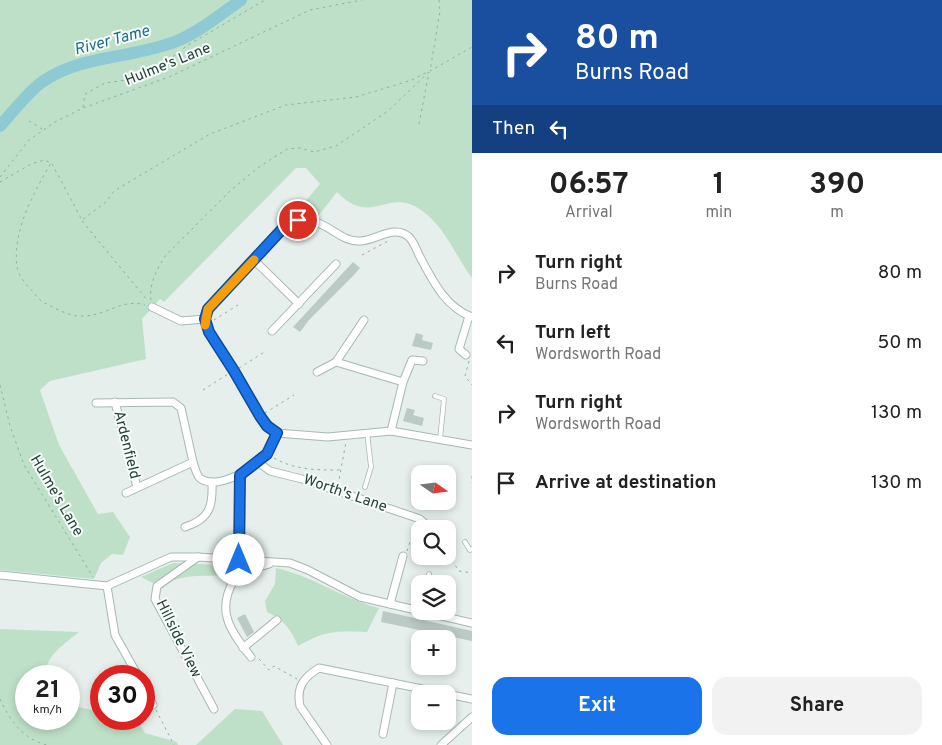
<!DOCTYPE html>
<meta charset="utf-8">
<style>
body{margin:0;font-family:Overpass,sans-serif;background:#f2f2f2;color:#222;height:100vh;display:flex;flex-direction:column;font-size:19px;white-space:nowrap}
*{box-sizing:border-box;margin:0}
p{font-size:16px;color:#767676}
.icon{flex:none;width:28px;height:28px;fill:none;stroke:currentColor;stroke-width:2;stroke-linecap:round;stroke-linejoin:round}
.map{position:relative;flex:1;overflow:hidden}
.sheet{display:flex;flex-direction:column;background:#fff;width:470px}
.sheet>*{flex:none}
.guide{background:#1a4fa0;color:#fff;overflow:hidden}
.needle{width:32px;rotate:104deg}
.buttons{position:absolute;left:411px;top:465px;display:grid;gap:10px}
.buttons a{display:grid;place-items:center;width:45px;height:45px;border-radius:10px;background:#fff;box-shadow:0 2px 8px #0003;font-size:25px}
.speed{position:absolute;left:15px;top:665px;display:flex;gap:10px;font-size:25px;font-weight:700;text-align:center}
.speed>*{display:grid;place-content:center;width:65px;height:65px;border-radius:50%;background:#fff;box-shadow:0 2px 8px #0003;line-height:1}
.speed small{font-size:12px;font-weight:400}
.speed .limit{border:8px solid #d22;background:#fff;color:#111}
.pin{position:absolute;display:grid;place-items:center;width:42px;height:42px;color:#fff;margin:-21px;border:2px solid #fff;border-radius:50%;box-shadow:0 1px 5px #0007}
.me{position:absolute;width:55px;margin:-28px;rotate:0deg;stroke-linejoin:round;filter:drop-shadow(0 0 4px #0008)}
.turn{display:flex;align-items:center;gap:18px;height:105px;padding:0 20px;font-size:22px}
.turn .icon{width:65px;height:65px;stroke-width:2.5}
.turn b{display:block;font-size:35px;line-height:42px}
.then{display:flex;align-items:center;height:48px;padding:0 20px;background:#0003;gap:10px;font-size:19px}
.eta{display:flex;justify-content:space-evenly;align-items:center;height:85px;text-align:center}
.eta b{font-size:30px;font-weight:700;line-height:35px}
.cta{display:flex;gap:10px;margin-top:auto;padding:10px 20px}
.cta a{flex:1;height:58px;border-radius:15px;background:#1a73e8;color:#fff;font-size:20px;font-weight:700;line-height:58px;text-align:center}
.cta a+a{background:#f2f2f2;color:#222}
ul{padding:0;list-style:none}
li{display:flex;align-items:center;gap:15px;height:70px;padding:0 20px}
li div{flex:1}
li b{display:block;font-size:19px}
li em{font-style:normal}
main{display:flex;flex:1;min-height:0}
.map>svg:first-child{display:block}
.green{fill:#bfe0c8}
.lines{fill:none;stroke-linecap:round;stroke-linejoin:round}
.river{stroke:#8ec9d4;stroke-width:12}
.building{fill:#bbcac4}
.service-casing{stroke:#a8b8b2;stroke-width:5.5}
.minor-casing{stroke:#a8b8b2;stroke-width:9}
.path{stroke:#86b3a5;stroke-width:1;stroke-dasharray:2.5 4;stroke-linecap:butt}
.service{stroke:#fff;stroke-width:4}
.minor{stroke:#fff;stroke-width:7}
.route-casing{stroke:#114b97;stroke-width:12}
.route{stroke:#1a73e8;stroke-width:9}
.slow{stroke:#f59e0b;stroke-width:9}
.labels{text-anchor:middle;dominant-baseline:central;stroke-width:4;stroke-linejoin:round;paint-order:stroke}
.street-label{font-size:15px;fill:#24423a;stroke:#f7fbf9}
.water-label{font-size:16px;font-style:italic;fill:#1c6f80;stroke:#f7fbf9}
</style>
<main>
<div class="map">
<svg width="472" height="745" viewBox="0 0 472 745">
<rect width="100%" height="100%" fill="#e6efeb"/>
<g class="green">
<path d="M0,0H472V278C454,254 445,225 418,208C386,189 371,227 337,192L319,215L299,209L320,184L306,168H296L164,302L160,299L142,319L146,359L50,381L40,390L59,445L98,514L113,512L130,537L123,555L112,554L101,563L94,579L0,570Z"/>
<path d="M173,563L248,566C242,568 233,575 226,575C206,577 178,572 163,588L141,577Z"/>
<path d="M276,568C313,576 343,599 379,608L367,632C334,631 327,630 298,646C291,629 284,620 267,612L265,601L275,584Z"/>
<path d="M0,629L79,632C66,643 43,657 46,676H26V719H69V703L74,706L101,712V719H137L145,733L177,742L178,745H0Z"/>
<polygon points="235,709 262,711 283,745 196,745"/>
</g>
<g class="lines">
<path class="river" d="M0,126C13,112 27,93 42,82C83,54 132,59 177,41C199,32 221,14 241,0"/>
</g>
<g class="building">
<polygon points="353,262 360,268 353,276 309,320 300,332 293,327"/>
<polygon points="416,333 423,335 422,340 433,343 431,350 412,346"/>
<polygon points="407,408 415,410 413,415 424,418 422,426 403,421"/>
<polygon points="383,611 472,631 472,641 381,622"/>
<polygon points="245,614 254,632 247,637 237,618"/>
</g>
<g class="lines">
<g class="service-casing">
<g id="service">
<polyline points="435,396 444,399 440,439"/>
<polyline points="365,487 371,467 367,432"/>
<polyline points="465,542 470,550 472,549"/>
<polyline points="426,584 429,574"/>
</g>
</g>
<g class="minor-casing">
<g id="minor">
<polyline points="254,260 299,304"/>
<polyline points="152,307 181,321 205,319"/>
<path d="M472,317C445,307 433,281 420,257C417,251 414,242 409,237C394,224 377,240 361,241C334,243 323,208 286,225L208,309L205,319L209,332L234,371L260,416L277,433L328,437L391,431L472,445"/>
<polyline points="272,331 336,264"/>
<polyline points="466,355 459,349 469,316"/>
<polyline points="336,362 403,382"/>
<polyline points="317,372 336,362 364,320"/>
<polyline points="115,402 137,487"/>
<polyline points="96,403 173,402 181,408 193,462 126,493"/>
<polyline points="391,431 403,382 412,360 423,361"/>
<path d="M193,462C195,467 196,476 201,479C218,490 256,468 267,454C271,448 274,440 277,433"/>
<polyline points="258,462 270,471 302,479 420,519 431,529"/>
<path d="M185,527C210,519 213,506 212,482"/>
<polyline points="198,557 157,586 155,599 214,709"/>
<polyline points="239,560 240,475"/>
<polyline points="0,575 107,586 171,557 198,557 290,563 308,570 360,597 472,623"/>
<polyline points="107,586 115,635 138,676"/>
<polyline points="390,604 403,556"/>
<polyline points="243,648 277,620"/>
<path d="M251,657C243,647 230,631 227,617C223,603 229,580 243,573C250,568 260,567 269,564"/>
<polyline points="144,687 153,705"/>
<polyline points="383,734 393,683"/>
<path d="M327,745L300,706C296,687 304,677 319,668L472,699"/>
<polyline points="441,745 472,717"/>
</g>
</g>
<g class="path">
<polyline points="439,0 440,11 430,71 472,47"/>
<polyline points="83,107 85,94 105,83 126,80 156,70 188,45 265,0"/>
<polyline points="29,121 42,129"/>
<polyline points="419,124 429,72"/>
<polyline points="52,164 82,220 106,202 114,191 210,134 286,105 356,97 412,80 427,72"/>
<polyline points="0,177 29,140 55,122 83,108 169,77 310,10 362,0"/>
<path d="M0,182L31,164L44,160L51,163C34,192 12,231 17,267C18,275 27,286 33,292C37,297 41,302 47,304C58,310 71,317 83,316C106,316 122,298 145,305"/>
<polyline points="82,221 148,301"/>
<polyline points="362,255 388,241"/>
<path d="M151,300C149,283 157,269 166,255L230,191L259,167L287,149L300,148L314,152L336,146L388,111L430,71"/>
<polyline points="214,320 238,305"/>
<polyline points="469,361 465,376 472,385"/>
<polyline points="239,368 266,351"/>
<polyline points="0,385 10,426 24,465 93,577"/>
<polyline points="203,390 228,374"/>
<polyline points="265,413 294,395"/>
<path d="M274,458C295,470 316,470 341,470"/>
<polyline points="472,476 472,483"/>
<polyline points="338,485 346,442"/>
<polyline points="407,551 416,524"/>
<polyline points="448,555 459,571 472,573"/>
<polyline points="259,659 269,670 274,666 297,679"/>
<path d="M0,699C10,721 23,739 47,745"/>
<polyline points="156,710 174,745"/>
</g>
<use href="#service" class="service"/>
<use href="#minor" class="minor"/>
</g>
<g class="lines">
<g class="route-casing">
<polyline id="route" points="239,560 240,475 267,454 277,433 267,426 260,416 234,371 209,332 205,319 208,309 286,225 298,220"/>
</g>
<use href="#route" class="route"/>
<polyline class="slow" points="205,325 208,309 254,260"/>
</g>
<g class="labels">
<g class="street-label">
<text transform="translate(168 65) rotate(-22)">Hulme's Lane</text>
<text transform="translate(126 445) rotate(76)">Ardenfield</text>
<text transform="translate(345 494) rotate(19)">Worth's Lane</text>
<text transform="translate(56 496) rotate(60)">Hulme's Lane</text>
<text transform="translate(178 639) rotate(64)">Hillside View</text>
</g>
<g class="water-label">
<text transform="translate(112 41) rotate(-15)">River Tame</text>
</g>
</g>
</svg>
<div class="buttons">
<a><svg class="needle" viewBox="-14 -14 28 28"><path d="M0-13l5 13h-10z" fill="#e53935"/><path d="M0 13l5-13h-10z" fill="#767676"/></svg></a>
<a><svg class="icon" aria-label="search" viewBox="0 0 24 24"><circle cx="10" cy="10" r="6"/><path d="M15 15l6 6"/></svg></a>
<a><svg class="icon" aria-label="layers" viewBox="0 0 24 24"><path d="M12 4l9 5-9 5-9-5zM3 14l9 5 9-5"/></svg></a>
<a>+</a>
<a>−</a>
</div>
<div class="speed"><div>21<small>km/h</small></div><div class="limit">30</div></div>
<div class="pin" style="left:298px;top:220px;background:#d93025"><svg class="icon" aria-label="arrive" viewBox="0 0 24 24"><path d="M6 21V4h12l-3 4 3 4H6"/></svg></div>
<svg class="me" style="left:239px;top:560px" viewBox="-20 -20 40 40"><circle r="19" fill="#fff"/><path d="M0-13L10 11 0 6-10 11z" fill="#1a73e8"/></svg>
</div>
<section class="sheet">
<div class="guide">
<div class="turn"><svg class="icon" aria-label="right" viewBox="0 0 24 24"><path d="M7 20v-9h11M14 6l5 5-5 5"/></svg><div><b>80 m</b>Burns Road</div></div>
<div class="then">Then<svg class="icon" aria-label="left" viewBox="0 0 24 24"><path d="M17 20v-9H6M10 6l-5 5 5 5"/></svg></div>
</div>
<div class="eta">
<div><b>06:57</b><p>Arrival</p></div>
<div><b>1</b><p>min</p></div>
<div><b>390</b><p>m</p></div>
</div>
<ul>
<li><svg class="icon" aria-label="right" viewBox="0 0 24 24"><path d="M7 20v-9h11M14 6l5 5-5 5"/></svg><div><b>Turn right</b><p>Burns Road</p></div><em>80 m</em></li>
<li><svg class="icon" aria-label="left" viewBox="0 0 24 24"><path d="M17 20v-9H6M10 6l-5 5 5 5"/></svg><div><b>Turn left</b><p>Wordsworth Road</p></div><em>50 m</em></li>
<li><svg class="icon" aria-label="right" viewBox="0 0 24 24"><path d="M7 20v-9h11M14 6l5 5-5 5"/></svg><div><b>Turn right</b><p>Wordsworth Road</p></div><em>130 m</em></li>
<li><svg class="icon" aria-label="arrive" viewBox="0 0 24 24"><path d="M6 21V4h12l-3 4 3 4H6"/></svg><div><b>Arrive at destination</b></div><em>130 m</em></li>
</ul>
<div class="cta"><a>Exit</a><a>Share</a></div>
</section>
</main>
